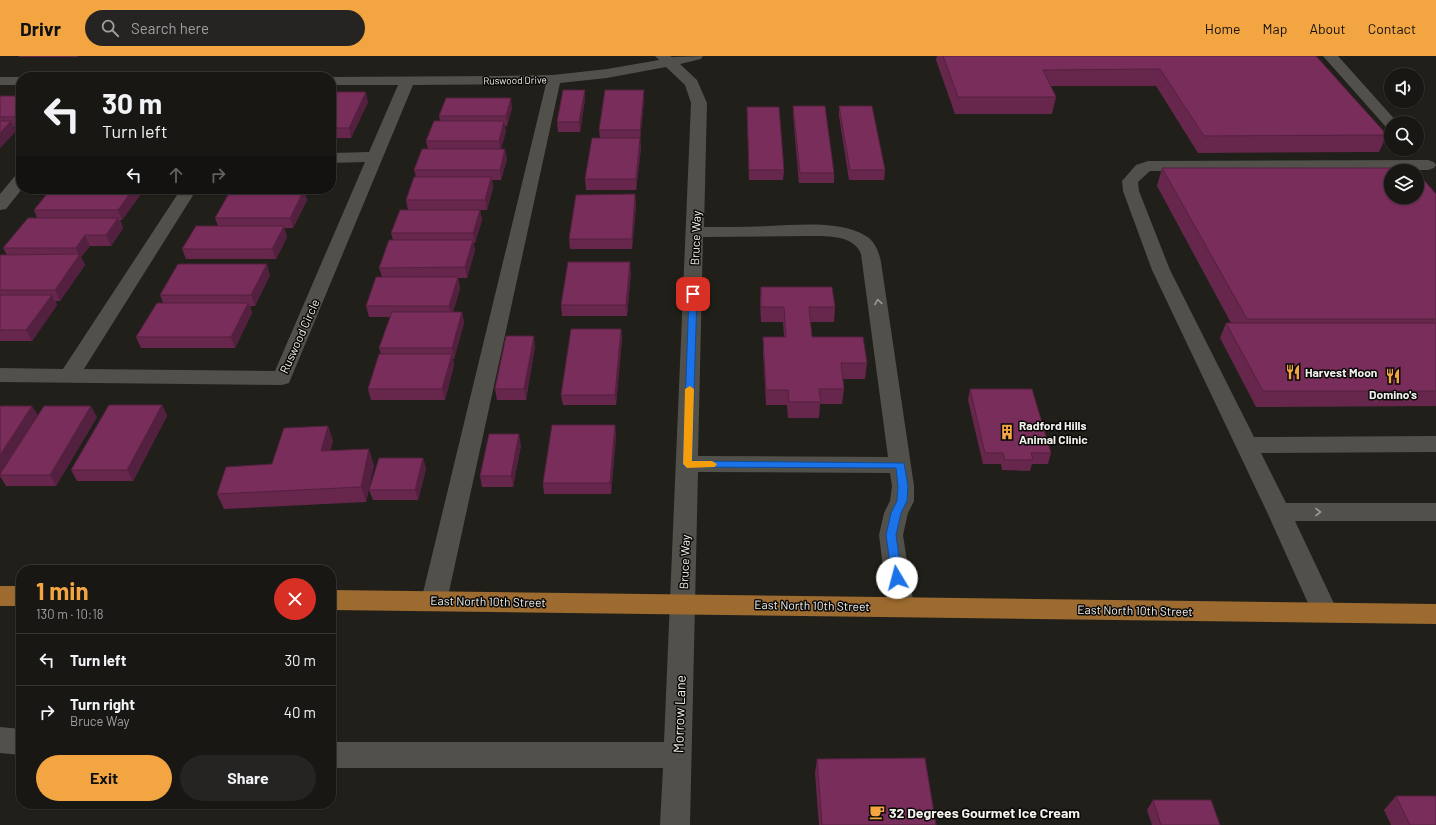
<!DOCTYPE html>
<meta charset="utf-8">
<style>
body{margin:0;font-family:Barlow,sans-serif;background:#252422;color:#f1f3f6;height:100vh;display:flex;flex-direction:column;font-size:15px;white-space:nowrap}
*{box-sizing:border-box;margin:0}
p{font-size:13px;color:#9f9fa0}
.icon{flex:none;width:22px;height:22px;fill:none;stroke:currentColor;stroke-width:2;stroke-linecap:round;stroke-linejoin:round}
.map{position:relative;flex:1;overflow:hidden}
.side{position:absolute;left:16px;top:509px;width:320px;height:244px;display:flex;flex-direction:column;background:#181714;border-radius:16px;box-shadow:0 1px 3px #0004,0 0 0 1px #363634}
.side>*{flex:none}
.guide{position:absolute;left:16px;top:16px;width:320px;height:122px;border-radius:16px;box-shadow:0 1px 3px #0004,0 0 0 1px #363634;background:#181714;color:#f1f3f6;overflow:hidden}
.controls{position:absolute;left:1384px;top:12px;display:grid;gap:8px}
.controls a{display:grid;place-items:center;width:40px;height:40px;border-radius:50%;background:#181714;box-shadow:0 1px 3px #0004,0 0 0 1px #363634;font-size:20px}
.pin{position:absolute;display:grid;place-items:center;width:34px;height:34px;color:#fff;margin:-17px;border-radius:8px;box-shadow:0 2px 6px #0006}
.me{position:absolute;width:44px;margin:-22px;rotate:352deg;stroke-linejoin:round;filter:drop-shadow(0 0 3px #0008)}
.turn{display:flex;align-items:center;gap:14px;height:84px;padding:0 20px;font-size:18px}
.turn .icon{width:52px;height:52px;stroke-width:2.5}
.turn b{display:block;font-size:28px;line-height:34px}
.lanes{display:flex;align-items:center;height:38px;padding:0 20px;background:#0003;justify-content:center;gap:20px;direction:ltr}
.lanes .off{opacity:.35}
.round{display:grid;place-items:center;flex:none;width:42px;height:42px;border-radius:21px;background:#252422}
.headline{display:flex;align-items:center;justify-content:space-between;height:68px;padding:0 20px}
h1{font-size:24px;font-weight:700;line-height:30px;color:#f2a541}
.button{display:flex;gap:8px;margin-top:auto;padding:8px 20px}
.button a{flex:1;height:46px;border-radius:24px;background:#f2a541;color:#111;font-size:16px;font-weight:700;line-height:46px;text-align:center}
.button a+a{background:#252422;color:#f1f3f6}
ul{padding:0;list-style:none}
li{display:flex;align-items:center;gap:12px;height:52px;padding:0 20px;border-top:1px solid #363634}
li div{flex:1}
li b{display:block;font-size:15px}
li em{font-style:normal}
header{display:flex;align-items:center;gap:24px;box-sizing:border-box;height:56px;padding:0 20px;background:#f2a541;color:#111}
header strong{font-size:19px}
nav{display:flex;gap:22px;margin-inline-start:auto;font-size:14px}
.search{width:280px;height:36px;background:#252422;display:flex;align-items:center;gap:10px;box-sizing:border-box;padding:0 14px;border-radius:22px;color:#9f9fa0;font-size:15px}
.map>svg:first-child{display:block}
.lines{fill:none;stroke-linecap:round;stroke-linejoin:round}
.minor{fill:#51504a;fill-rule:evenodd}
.major{fill:#9d6a2f;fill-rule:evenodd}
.wall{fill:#67274d}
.shaded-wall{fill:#54203f}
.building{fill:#782d5a;stroke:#54203f}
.oneway{stroke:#9a9994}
.route{fill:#1a73e8;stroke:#114b97}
.slow{fill:#f59e0b}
.labels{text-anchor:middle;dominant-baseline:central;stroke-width:3;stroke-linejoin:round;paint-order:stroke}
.far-street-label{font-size:10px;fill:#f3f2ee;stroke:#0a0907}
.street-label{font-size:12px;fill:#f3f2ee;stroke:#0a0907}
.poi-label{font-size:12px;font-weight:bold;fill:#f3f2ee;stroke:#0a0907;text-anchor:start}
.near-street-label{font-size:14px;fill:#f3f2ee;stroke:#0a0907}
.near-poi-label{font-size:14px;font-weight:bold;fill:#f3f2ee;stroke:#0a0907;text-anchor:start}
</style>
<header>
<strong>Drivr</strong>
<div class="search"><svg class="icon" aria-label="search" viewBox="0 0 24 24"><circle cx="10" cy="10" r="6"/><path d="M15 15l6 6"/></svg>Search here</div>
<nav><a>Home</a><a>Map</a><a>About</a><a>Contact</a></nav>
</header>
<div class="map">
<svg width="1436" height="769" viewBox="0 0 1436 769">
<rect width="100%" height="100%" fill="#201f1a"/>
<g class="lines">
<g class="minor">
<path d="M655,0H670L672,1L703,0L701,3L680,8L697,24L707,47L704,171C725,171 747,171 769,170C798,169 840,164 866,180C875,185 879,196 881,206L914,430V445L908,457L903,479L914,551L910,558L901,561L892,558L888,551L879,479L884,457L890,445L892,430L890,417L698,416L690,769H660L663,712H331V686H664L691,47L685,29L666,11L607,22L560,27L447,545L443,552L434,555L425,552L421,545L546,28L413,29L289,327L282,329L0,326V312L63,313L181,133H197L84,313L275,315L365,106L331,107V97L369,96L398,29H331V21H329L498,20L553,19L607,13L659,4ZM810,180C827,180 854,179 861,198L888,401L698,400L703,181Z"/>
<polygon points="1323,0 1338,0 1398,67 1391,67 1391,73 1386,71"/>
<polygon points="0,21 23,21 21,21 21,29 0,29"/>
<polygon points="1428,104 1434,106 1436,109 1434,112 1428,114 1150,115 1138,126 1139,135 1170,214 1254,381 1436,380 1436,396 1261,397 1286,447 1436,447 1436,465 1295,465 1338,556 1334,563 1325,566 1316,563 1312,556 1267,456 1152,214 1123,135 1122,125 1136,109 1148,105"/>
<polygon points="21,119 21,133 22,133 6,153 0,154 0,138 15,120"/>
<polygon points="0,671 21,673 21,699 0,697"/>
</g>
<g class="major">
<rect x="0" y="530" width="21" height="20"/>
<polygon points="331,534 1436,548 1436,568 331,554"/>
</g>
</g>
<g class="wall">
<rect x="19" y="0" width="59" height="1"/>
<polygon points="937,0 1316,0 1387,79 1379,96 1198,97 1156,30 1051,30 1056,41 1052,58 955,58 936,4"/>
<polygon points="644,34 644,44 640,84 641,92 636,134 586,134 585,123 600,82 599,74"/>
<polygon points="331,36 368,46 351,82 331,82"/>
<polygon points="0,40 21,40 21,70 14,71 16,75 0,92"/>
<polygon points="585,43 580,76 558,76 557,66"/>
<polygon points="793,50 834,117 834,127 799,127 793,59"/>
<polygon points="839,50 885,114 884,124 849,124 839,60"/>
<polygon points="747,51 784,114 783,124 749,124"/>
<polygon points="512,52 507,70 505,70 506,75 501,93 507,103 501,124 492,124 493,132 487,154 480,154 482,164 475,187 473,187 475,194 467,222 458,222 460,232 453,256 462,256 464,267 454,303 453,303 454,309 445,344 371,344 368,333 381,298 379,292 390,261 369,261 366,250 382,221 379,212 393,184 391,177 408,154 406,144 416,121 414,114 428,93 426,85 440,65 439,60"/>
<polygon points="1162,112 1436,138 1436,350 1256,351 1220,282 1226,267 1231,267 1157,130"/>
<polygon points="51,133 139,133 141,138 122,164 120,164 123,172 111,190 90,190 81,201 85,209 60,245 55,245 57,249 32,285 0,285 0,199 7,199 3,192 37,162 34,154"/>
<polygon points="228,133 311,133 308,138 305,138 307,144 293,172 284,172 287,181 276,203 186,203 182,193 218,170 215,162 229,138"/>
<polygon points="635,138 636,149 632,193 570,193 569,183"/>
<polygon points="631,216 627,260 562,260 561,249"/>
<polygon points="270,219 255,250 250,250 252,257 235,292 141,292 136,281 163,247 160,239"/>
<polygon points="761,231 835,251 834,266 810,266 812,281 867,307 865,323 842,323 844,333 842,348 820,348 819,362 788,362 787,349 766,349 763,296 763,281 784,281 783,266 761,266 760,246"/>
<polygon points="621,273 622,283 616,349 563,349 561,339"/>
<polygon points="535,290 526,344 497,344 495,333"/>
<polygon points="970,333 1051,397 1048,408 1032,408 1030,415 1002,414 1001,408 983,408 968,344"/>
<polygon points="162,349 167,360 133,425 77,425 71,414"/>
<polygon points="0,350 38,359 97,361 56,430 6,430 0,420"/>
<polygon points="615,369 616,380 611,438 544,438 543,427"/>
<polygon points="328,370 333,385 330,395 374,409 366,446 224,453 217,438 272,408"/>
<polygon points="521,389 513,431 482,431 480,420"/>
<polygon points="423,402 426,413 418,444 373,444 369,434"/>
<polygon points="817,703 936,769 819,769 815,717"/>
<polygon points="1396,740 1436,769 1391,769 1384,754"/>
<polygon points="1153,744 1220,769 1152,769 1147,754"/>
</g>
<g class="shaded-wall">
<polygon points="585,34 585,43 580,76 579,66"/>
<polygon points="644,34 644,44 640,84 640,74"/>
<polygon points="366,36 368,46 351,82 349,72"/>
<polygon points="511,42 512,52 507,70 506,60"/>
<polygon points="21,56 21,71 16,61"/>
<polygon points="11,65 16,75 0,92 0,77"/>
<polygon points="504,65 506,75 500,95 499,85"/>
<polygon points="640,82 641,92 636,134 636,123"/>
<polygon points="505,93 507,103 501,124 500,114"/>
<polygon points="491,121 493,132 487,154 485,144"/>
<polygon points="133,133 139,133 141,138 122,164 118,154"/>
<polygon points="307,133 311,133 308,138"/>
<polygon points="304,134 307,144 293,172 290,162"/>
<polygon points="635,138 636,149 632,193 632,183"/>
<polygon points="480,154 482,164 475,187 473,177"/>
<polygon points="118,162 123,172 111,190 106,179"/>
<polygon points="284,170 287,181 276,203 272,193"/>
<polygon points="85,179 90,190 81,201 85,209 60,245 55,234 79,199 76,192"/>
<polygon points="473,184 475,194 467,222 465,211"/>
<polygon points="630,206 631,216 627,260 626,249"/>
<polygon points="267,208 270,219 255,250 251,239"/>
<polygon points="458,221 460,232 452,261 449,250"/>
<polygon points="52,239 57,249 32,285 26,274"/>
<polygon points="248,247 252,257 235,292 231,281"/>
<polygon points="462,256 464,267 454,303 452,292"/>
<polygon points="621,273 622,283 616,349 615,339"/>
<polygon points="534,280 535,290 526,344 524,333"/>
<polygon points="452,298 454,309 445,344 442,333"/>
<polygon points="162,349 167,360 133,425 127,414"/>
<polygon points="32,350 39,361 0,419 0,399"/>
<polygon points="91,350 97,361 56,430 50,419"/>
<polygon points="615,369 616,380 611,438 610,427"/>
<polygon points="328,370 333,385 326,411 321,395"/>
<polygon points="519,378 521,389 513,431 511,420"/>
<polygon points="369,393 374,409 366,446 361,431"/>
<polygon points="423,402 426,413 418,444 415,434"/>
</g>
<g class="building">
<polygon points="943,0 1316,0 1387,79 1204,80 1160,13 1043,14 1056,41 958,41"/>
<polygon points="563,34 585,34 579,66 557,66"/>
<polygon points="605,34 644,34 640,74 599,74"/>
<polygon points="331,36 366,36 349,72 331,72"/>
<polygon points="0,40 21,40 21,56 16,61 0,61"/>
<polygon points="446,42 511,42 506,60 439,60"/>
<polygon points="793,50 825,50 834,117 800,117"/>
<polygon points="839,50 872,50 885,114 850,114"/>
<polygon points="747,51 779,51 784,114 749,114"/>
<polygon points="0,65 11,65 0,77"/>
<polygon points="434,65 504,65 499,85 426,85"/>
<polygon points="592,82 640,82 636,123 585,123"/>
<polygon points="422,93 505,93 500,114 414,114"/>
<polygon points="1162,112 1413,112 1416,115 1391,115 1391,141 1417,141 1417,116 1436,138 1436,263 1247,263"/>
<polygon points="414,121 491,121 485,144 406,144"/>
<polygon points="51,133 133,133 118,154 34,154"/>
<polygon points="231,134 304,134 290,162 215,162"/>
<polygon points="635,138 632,183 569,183 576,139"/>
<polygon points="400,154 480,154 473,177 391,177"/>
<polygon points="28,162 118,162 106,179 85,179 76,192 3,192"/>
<polygon points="196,170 284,170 272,193 182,193"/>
<polygon points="389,184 473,184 465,211 379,212"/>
<polygon points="80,198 55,234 0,234 0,199"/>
<polygon points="568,206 630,206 626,249 561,249"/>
<polygon points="178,208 267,208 251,239 160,239"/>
<polygon points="376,221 458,221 449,250 366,250"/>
<polygon points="761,231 832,231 835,251 809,251 812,281 863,281 867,307 841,307 844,333 819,333 821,346 789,346 788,334 766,334 763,281 786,281 784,251 761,251"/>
<polygon points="0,239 52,239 26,274 0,274"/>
<polygon points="157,247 248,247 231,281 136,281"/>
<polygon points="392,256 462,256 452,292 379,292"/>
<polygon points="1226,267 1436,267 1436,335 1263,335"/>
<polygon points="571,273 621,273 615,339 561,339"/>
<polygon points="506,280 534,280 524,333 495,333"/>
<polygon points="379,298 452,298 442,333 368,333"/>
<polygon points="970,333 1032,333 1051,397 1031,397 1033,404 1005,404 1003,397 985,397"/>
<polygon points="109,349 162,349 127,414 71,414"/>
<polygon points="0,350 32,350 0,399"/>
<polygon points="44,350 91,350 50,419 0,419 0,418"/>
<polygon points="552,369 615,369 610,427 543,427"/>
<polygon points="328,370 321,395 369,393 361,431 217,438 226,411 272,408 284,372"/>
<polygon points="489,378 519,378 511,420 480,420"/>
<polygon points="379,402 423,402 415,434 369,434"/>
<polygon points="925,702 936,769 822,769 817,703"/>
<polygon points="1396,740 1436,740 1436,769 1410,769"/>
<polygon points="1153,744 1211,744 1220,769 1161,769"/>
</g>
<defs><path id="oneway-chevron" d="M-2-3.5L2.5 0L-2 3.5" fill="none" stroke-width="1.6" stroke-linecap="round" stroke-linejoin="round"/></defs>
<g class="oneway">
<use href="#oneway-chevron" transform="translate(878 246) rotate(-99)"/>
<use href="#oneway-chevron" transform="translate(1318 456)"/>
</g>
<polygon class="route" points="693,235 697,238 692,405 904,407 908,430 907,445 901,457 896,479 902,522 900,525 893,525 892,522 886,479 891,457 897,445 898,430 896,412 684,411 683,408 689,238"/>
<polygon class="slow" points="690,330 694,333 692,405 712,405 717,408 715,411 687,412 683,408 685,333"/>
<defs>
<g id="restaurant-bare" transform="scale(1.2)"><path d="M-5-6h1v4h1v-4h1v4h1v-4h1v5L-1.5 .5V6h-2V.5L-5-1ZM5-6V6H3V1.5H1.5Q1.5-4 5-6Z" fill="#f2a541" stroke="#0a0907" stroke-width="2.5" paint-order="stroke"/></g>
<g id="building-bare" transform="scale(1.2)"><path d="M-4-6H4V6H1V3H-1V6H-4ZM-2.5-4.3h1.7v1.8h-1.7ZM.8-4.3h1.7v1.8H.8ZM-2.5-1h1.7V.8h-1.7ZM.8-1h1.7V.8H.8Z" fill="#f2a541" stroke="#0a0907" stroke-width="2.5" paint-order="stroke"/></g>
<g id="cafe-bare" transform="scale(1.2)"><path d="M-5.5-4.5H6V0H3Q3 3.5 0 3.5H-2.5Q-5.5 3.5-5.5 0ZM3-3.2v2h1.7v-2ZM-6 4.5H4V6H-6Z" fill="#f2a541" stroke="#0a0907" stroke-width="2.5" paint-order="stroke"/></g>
</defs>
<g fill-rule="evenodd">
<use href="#restaurant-bare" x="1293" y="316"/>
<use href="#restaurant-bare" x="1393" y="320"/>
<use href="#building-bare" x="1007" y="376"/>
<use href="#cafe-bare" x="877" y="756"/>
</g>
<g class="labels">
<g class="far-street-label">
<text transform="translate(515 24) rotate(-1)">Ruswood Drive</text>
</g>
<g class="street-label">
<text transform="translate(695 182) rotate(-88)">Bruce Way</text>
<text transform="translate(299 280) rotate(-66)">Ruswood Circle</text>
<text transform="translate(684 506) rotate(-88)">Bruce Way</text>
<text transform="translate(488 545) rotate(1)">East North 10th Street</text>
<text transform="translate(812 549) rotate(1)">East North 10th Street</text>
<text transform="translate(1135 554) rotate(1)">East North 10th Street</text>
</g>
<g class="poi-label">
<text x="1305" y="316">Harvest Moon</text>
<text x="1393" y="338" text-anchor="middle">Domino's</text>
<text x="1019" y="369">Radford Hills<tspan x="1019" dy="14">Animal Clinic</tspan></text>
</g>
<g class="near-street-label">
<text transform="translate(679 658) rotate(-88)">Morrow Lane</text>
</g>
<g class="near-poi-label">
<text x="889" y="756">32 Degrees Gourmet Ice Cream</text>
</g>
</g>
</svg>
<div class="controls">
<a><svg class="icon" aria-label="sound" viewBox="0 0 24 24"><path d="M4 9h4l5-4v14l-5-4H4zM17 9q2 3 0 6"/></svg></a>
<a><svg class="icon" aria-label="search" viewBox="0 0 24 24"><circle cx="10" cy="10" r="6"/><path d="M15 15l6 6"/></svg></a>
<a><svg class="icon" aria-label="layers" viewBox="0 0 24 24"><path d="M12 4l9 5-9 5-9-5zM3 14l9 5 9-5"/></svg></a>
</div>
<div class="pin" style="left:693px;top:238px;background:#d93025"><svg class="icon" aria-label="arrive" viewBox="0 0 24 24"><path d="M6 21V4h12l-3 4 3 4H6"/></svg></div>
<svg class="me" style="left:897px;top:522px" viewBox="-20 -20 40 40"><circle r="19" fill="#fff"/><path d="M0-13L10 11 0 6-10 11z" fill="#1a73e8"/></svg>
<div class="guide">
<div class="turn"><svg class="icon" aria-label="left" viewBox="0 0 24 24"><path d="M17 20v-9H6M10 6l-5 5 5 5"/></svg><div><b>30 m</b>Turn left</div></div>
<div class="lanes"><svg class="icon" aria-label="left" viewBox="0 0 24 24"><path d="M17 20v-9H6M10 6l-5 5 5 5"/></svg><svg class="icon off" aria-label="ahead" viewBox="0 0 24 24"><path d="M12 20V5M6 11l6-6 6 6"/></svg><svg class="icon off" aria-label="right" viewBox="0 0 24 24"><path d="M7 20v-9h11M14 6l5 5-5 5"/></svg></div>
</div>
<section class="side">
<div class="headline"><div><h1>1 min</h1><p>130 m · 10:18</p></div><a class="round" style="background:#d93025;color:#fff"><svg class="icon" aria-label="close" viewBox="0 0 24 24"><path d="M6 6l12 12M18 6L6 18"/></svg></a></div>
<ul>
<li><svg class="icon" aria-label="left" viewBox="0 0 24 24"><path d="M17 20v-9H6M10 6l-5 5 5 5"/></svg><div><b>Turn left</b></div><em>30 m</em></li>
<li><svg class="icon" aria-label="right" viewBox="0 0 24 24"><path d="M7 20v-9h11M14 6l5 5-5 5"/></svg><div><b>Turn right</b><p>Bruce Way</p></div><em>40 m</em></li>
</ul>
<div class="button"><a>Exit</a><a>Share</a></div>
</section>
</div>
